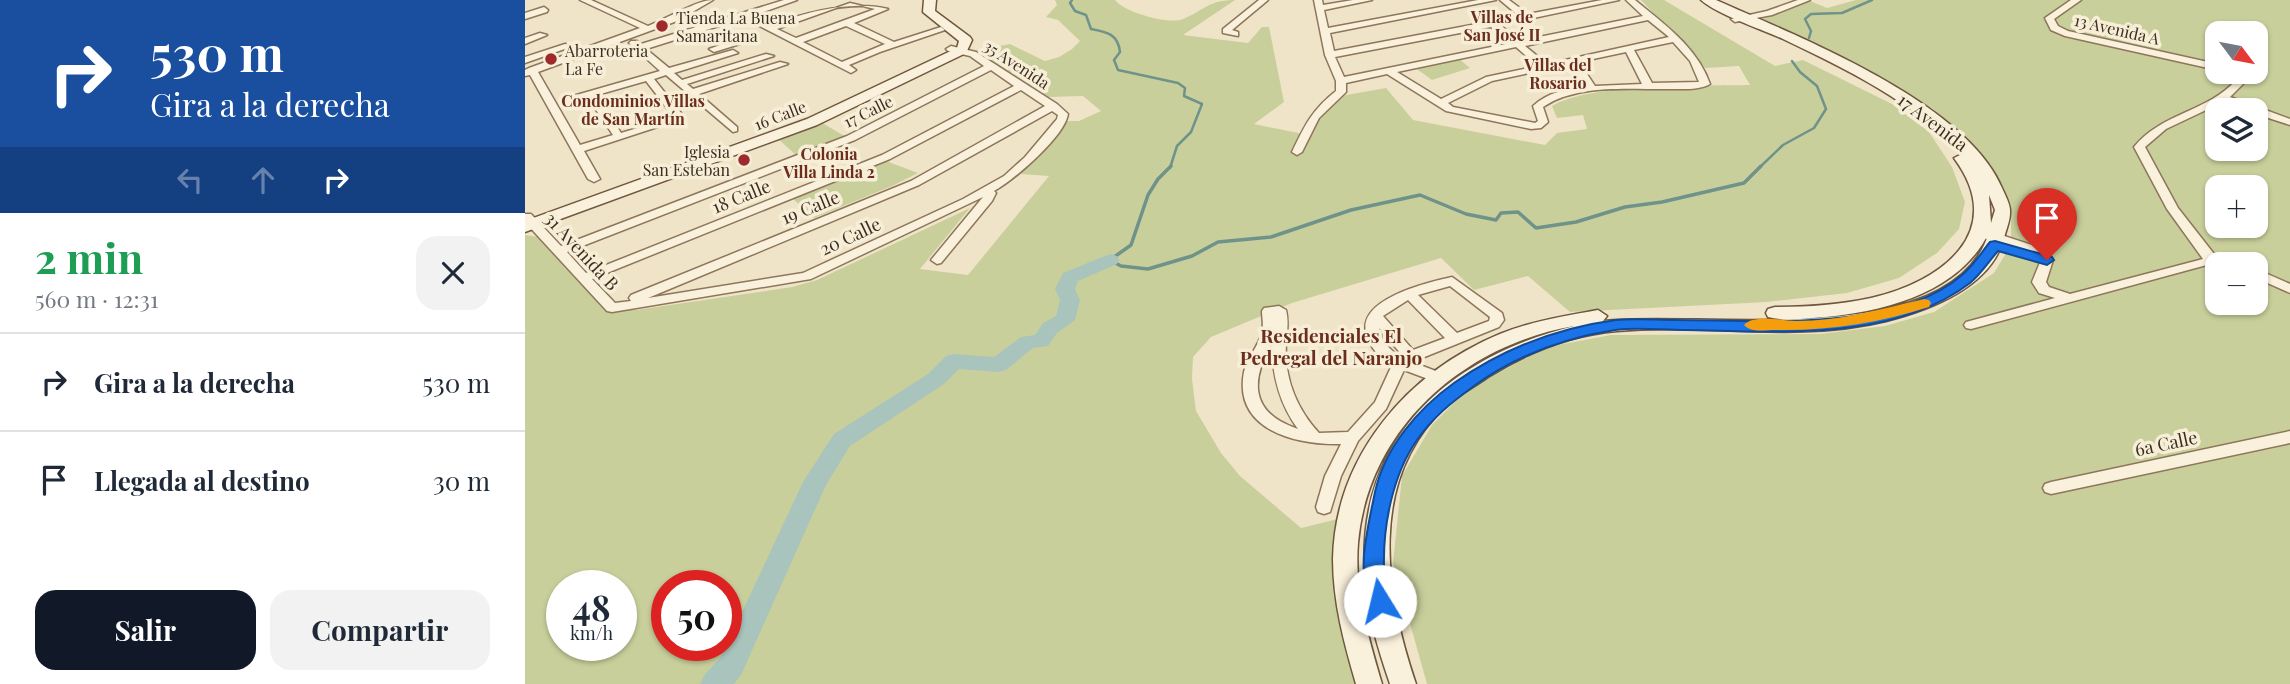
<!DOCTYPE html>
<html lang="es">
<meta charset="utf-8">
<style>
body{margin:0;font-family:"Playfair Display",serif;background:#f2f2f3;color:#1f2937;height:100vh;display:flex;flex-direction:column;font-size:26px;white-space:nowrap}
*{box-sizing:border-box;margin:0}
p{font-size:23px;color:#747a83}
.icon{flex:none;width:38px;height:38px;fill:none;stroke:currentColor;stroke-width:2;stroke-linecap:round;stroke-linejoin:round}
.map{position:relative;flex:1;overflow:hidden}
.sheet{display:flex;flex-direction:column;background:#fff;width:525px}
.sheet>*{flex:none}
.top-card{background:#1a4fa0;color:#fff;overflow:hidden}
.needle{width:46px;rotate:122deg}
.tools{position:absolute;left:1680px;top:21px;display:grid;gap:14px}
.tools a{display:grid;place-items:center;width:63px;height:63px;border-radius:14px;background:#fff;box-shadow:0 2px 5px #0004;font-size:35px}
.speed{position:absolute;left:21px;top:570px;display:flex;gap:14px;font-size:35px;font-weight:700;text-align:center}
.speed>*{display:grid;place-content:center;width:91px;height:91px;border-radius:50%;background:#fff;box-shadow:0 2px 5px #0004;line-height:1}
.speed small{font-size:18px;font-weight:400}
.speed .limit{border:10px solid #d22;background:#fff;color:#111}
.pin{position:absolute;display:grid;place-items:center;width:60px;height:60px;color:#fff;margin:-72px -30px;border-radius:50% 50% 50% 0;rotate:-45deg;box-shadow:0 0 7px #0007}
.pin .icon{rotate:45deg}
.me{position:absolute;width:77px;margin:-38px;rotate:351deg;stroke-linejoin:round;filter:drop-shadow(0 0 5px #0008)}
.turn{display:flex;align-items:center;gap:24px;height:147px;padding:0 35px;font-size:32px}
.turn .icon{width:91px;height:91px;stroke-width:2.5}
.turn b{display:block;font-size:49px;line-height:60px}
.lanes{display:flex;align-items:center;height:66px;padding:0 35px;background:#0003;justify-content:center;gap:35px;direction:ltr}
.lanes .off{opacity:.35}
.round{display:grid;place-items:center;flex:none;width:74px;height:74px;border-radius:21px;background:#f2f2f3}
.head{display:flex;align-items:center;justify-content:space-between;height:119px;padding:0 35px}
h1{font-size:42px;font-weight:700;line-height:52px;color:#1e9e55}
.primary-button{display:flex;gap:14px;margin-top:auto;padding:14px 35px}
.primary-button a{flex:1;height:80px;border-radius:21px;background:#111827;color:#fff;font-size:28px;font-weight:700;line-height:80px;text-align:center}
.primary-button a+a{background:#f2f2f3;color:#1f2937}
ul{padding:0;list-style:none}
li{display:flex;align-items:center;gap:21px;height:98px;padding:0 35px;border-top:2px solid #e0e1e3}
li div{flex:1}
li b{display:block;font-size:26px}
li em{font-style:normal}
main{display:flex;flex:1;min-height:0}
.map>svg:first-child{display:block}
.green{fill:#c9cf9b;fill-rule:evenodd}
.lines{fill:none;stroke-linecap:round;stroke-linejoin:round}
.stream-far1{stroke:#6f938a;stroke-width:2.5}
.stream{stroke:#6f938a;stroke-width:3.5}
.river{fill:#a9c4bc;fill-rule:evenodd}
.street-casing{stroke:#8d765c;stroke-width:3}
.secondary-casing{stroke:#6f573f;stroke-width:3}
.street{fill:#faf1dc;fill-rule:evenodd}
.secondary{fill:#faf1dc;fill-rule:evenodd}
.route{fill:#1a73e8;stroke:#114b97;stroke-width:2}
.slow{fill:#f59e0b}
.poi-dot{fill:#9e2a2b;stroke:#f7eed8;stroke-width:2.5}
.labels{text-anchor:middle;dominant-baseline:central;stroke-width:7;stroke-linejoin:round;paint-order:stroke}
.far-neighbourhood-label{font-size:16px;font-weight:bold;fill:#6b2e1e;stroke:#f7eed8}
.far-poi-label{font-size:16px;fill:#3d2e20;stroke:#f7eed8;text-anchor:start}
.far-street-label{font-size:16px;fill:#3d2e20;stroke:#f7eed8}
.street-label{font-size:18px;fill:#3d2e20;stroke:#f7eed8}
.neighbourhood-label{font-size:19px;font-weight:bold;fill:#6b2e1e;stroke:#f7eed8}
</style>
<main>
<section class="sheet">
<div class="top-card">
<div class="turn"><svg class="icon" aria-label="right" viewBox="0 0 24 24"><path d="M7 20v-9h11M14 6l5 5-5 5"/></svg><div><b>530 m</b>Gira a la derecha</div></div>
<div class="lanes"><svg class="icon off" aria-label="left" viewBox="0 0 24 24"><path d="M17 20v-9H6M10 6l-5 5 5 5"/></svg><svg class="icon off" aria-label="ahead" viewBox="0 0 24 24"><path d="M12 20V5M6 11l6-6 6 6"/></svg><svg class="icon" aria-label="right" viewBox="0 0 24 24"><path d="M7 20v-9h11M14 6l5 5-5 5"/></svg></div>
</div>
<div class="head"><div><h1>2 min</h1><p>560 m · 12:31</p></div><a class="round"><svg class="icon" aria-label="close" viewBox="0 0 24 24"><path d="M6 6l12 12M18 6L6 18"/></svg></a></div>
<ul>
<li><svg class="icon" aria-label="right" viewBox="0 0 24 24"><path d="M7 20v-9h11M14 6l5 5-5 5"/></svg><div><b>Gira a la derecha</b></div><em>530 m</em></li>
<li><svg class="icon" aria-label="arrive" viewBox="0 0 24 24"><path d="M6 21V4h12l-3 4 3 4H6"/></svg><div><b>Llegada al destino</b></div><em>30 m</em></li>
</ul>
<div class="primary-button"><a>Salir</a><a>Compartir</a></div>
</section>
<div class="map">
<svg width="1765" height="684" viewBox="0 0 1765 684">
<rect width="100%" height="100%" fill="#f0e4c8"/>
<g class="green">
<path d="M530,0H590C599,12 643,25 658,19C680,10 683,0 710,0L658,35L723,43L737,27H744L759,102L729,124L778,134L816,96L861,88L888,120L1020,145L1032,133L1062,129L1058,115L1032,118L1027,106C1065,83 1177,86 1225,85L1214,66L1180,68L1116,0H1139L1250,66L1278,60L1369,105L1404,132L1427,167L1440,202L1434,229L1412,253L1374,278L1322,293L1242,302L1045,312L1003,276L949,290L916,258L767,303L686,337L668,357L667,379L671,411L696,453L715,476L776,528L813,519L838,684H0V235L22,238L82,308L111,310L267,287L292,280L445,208L395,269L443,275L524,176L496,174L539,121H554L576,111L558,96L523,97L449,51L485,44L520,61L534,57L547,49L555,41L533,20L521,17L532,5ZM37,586H96V646H37ZM142,586H201V646H142Z"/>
<path d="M1331,0H1765V684H902L868,563L877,476L907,425L942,390L1022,347L1086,335L1295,334L1360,326L1409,312L1469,273L1486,245V209L1481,195L1466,165L1441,138L1407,108L1234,20L1285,1L1302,8ZM1692,33H1731V72H1692ZM1692,110H1731V149H1692ZM1692,187H1731V226H1692ZM1692,264H1731V303H1692Z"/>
<polygon points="933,58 945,68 907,80 889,67"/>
<polygon points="294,121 321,137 272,156 251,137"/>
<polygon points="361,161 393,173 367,186 289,218 266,197"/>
</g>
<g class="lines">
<g class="stream-far1">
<path d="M547,0L545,3L550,11L561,15L566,29C582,32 593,34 595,52L589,60L593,70L653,83L660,88L659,96L677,104L666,132L652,146L645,168"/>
<polyline points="1284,38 1286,31 1280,19 1286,14 1317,13 1347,0"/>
<polyline points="1234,168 1258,145 1289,128 1301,109 1292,86 1275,72 1267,61"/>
</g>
<polyline class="stream" points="646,166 633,179 623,195 606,245 585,260 596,266 623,269 667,256 693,242 746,237 826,210 895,195 941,214 971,220 976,213 993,212 1011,228 1051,222 1100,207 1137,202 1219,183 1236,166"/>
<polygon class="river" points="585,254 592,256 594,260 592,264 553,281 550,289 555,300 550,320 532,333 523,346 508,348 481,370 473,372 434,369 419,384 325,446 301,485 216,675 209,684 175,684 180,674 196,657 278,482 309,434 403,374 421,356 429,354 469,357 496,337 510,335 518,323 531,316 535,300 530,289 538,273"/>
<g class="street-casing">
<g id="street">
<path d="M55,0H66L123,26C141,19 172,0 188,0L152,21L13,72L55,145L88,135L63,98L41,102V98L135,71L104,43L106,41H112L116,44L259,0H272L227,16L246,25C282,12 326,0 363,9L329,23L369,42L416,27L420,30L355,52L324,65L331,70L326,73L219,18L121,49L144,68L208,50L213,53L149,73L157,80L241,54L249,56L162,84L168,89L255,62L263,64L174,94L212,127V131L208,132L141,75L129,79L160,118L59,151L75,179L69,182L63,179L5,75L0,76V70L4,68L115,28ZM325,3L350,9L271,38L252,29ZM321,26L360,44L317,62L278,42ZM121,81L149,117L96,133L72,95Z"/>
<polygon points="734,0 743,0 707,30 713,32 713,36 698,33 698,29"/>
<path d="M789,0H797L798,5L828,0H847L799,10L803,28L953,0H971L805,33L809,51L994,16L975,0H984L1003,14L1077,0H1094L975,25L994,41L1118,16L1101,0H1110C1139,24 1172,47 1185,84C1175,90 1159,89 1148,89C1106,90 1054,83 1018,107L1023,122L1016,128L1006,129L921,111L862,74L821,83V92L794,118L777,152L772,155L767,152C780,125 787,110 811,91V81L800,55ZM1123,20L1144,37L1022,64L1000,46ZM966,27L986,43L819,77L810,57ZM1148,42L1165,61L1174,82L1127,83L1109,50ZM991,47L1013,66L961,77L916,99L872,72ZM1101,52L1117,84L1070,86L1054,62ZM1046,64L1061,87C1042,89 1023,92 1008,106L1013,121L1010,123L928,107L923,103L967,81Z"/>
<polygon points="1273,0 1285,0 1247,15 1210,22 1206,19 1242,11"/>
<polygon points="1546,0 1556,0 1529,19 1533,26 1543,31 1692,64 1692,70 1540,36 1526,30 1520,18"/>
<polygon points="19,7 23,10 22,12 0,19 0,13"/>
<polygon points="15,33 22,35 0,44 0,38"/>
<polygon points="215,38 218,39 218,43 189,52 184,49"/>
<polygon points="40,44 48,46 0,63 0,57"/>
<path d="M426,46L451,52L532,104L543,114C540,136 489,180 469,191L471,193L467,201L416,263L412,264L406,260L458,197L286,279L87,312L82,311L0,222V214H6L36,246L322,136L459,66L445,56L423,51L421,49ZM466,70L489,86L357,155L61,273L42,252L330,140ZM496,90L520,106L386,181L106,295L104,298L106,301L90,303L67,279L365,159ZM527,111L533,115L532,119L500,157L479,176L438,199L278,273L123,298L394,185Z"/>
<path d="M1702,72H1713L1722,80L1705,97L1765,119V125L1731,114V110H1720L1698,102L1641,129L1620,147L1653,208L1689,254L1710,261L1712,264L1689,263L1446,329L1441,328L1439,325L1441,322L1530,298L1514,293L1507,282L1516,260L1513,256L1456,237L1454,234L1456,231H1464L1522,250L1528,260L1521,282L1524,287L1545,294L1678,259L1642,209L1609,147C1636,113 1683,112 1711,80Z"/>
<polygon points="1731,269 1765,284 1765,293 1731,278"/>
<path d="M927,277L977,313L979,320L974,327L887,362L916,373L918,377L911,382L879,370L861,409L833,441L816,476L805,512L799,514L793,512L791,507L800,476L816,444C772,445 708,431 719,372C722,358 733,347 737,333C739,325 737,318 737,311L739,308L754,306L761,310C764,322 762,331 761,343C759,377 771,408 794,433L823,432L850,402L867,365C855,358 846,349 842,336C829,300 900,283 927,277ZM925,286L965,317L964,321L932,333L893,295ZM883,300L920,338L888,350L858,316ZM854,328L877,355L873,356L859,343ZM747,343C747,375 754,403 773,429C725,413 725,381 747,343Z"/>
<polygon points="1765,431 1765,443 1526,494 1520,492 1518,488 1520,484 1526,482"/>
</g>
</g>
<g class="secondary-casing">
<g id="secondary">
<polygon points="399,0 411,0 410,11 445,37 447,40 441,53 292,125 0,232 0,221 282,119 432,48 434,41 398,12"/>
<path d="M1176,0H1191C1274,37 1441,102 1477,188C1480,195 1486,205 1485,213C1485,221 1481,230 1479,238C1466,287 1405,310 1361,321C1272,343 1182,323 1092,331C1045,335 1003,352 963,377C949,387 933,395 920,407C842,481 860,593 891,684H865C853,649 842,613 840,575C831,438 924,357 1049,326C939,345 843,428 833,543C829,591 844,639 857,684H831C819,643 808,602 808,559C810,456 883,372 975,334C1007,321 1040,316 1073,310L1082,316L1078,321C1173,310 1429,354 1464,232C1434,296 1350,314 1287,318C1273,319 1257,321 1243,317L1241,313L1243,309L1250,307C1282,307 1314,305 1346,298C1416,282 1484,232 1429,158L1437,154C1389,102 1321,69 1258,39C1236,29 1193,15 1176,0ZM1464,195L1470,210L1466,223Z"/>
</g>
</g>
<use href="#street" class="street"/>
<use href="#secondary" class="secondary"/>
</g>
<path class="route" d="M1470,241L1527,257L1529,260L1522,265L1473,251C1464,261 1456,274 1445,283C1366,343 1252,331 1159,330C1136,330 1112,327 1090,330C1038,338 992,355 949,386C927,402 908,417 892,440C868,474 858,525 859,566C860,579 868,595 862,607L855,610L847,607C830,572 843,528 850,492C860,447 893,409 929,383C979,348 1031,328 1091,320C1109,318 1130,320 1149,320C1233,320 1370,333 1437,275C1448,266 1456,253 1465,242Z"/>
<path class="slow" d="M1399,299L1404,300L1406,303L1404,307C1354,323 1303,331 1250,330C1240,330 1226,333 1219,325C1229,314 1258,321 1271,321C1316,321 1357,309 1399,299Z"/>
<g class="poi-dot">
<circle cx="137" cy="26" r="7"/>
<circle cx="26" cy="59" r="7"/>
<circle cx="219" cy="160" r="7"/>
</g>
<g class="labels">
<g class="far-neighbourhood-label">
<text x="977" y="16">Villas de<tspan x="977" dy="18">San José II</tspan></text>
<text x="1033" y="64">Villas del<tspan x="1033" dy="18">Rosario</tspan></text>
<text x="108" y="100">Condominios Villas<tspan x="108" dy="18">de San Martín</tspan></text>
<text x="304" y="153">Colonia<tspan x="304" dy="18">Villa Linda 2</tspan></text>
</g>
<g class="far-poi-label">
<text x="151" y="17">Tienda La Buena<tspan x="151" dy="18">Samaritana</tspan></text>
<text x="40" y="50">Abarroteria<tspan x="40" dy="18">La Fe</tspan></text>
<text x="205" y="151" text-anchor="end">Iglesia<tspan x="205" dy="18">San Esteban</tspan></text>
</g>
<g class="far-street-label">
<text transform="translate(1592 29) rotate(13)">13 Avenida A</text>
<text transform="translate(492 64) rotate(33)">35 Avenida</text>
<text transform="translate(343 111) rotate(-26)">17 Calle</text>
<text transform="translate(255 115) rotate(-21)">16 Calle</text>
</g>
<g class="street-label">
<text transform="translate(1408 122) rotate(37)">17 Avenida</text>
<text transform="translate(216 196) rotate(-22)">18 Calle</text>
<text transform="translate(285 207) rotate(-22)">19 Calle</text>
<text transform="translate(325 236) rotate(-25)">20 Calle</text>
<text transform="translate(57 251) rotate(47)">31 Avenida B</text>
<text transform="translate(1641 443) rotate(-12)">6a Calle</text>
</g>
<g class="neighbourhood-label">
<text x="806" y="335">Residenciales El<tspan x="806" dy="22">Pedregal del Naranjo</tspan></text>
</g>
</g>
</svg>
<div class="tools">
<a><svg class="needle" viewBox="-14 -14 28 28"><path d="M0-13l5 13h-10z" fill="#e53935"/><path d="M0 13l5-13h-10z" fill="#747a83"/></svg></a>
<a><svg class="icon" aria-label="layers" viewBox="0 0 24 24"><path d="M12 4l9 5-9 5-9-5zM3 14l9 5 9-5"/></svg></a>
<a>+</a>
<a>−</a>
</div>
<div class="speed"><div>48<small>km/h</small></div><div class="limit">50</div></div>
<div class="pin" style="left:1522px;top:260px;background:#d93025"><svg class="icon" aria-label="arrive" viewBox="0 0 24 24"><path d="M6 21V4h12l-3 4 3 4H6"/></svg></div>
<svg class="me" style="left:855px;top:601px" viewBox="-20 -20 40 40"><circle r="19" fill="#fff"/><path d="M0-13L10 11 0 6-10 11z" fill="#1a73e8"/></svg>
</div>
</main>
